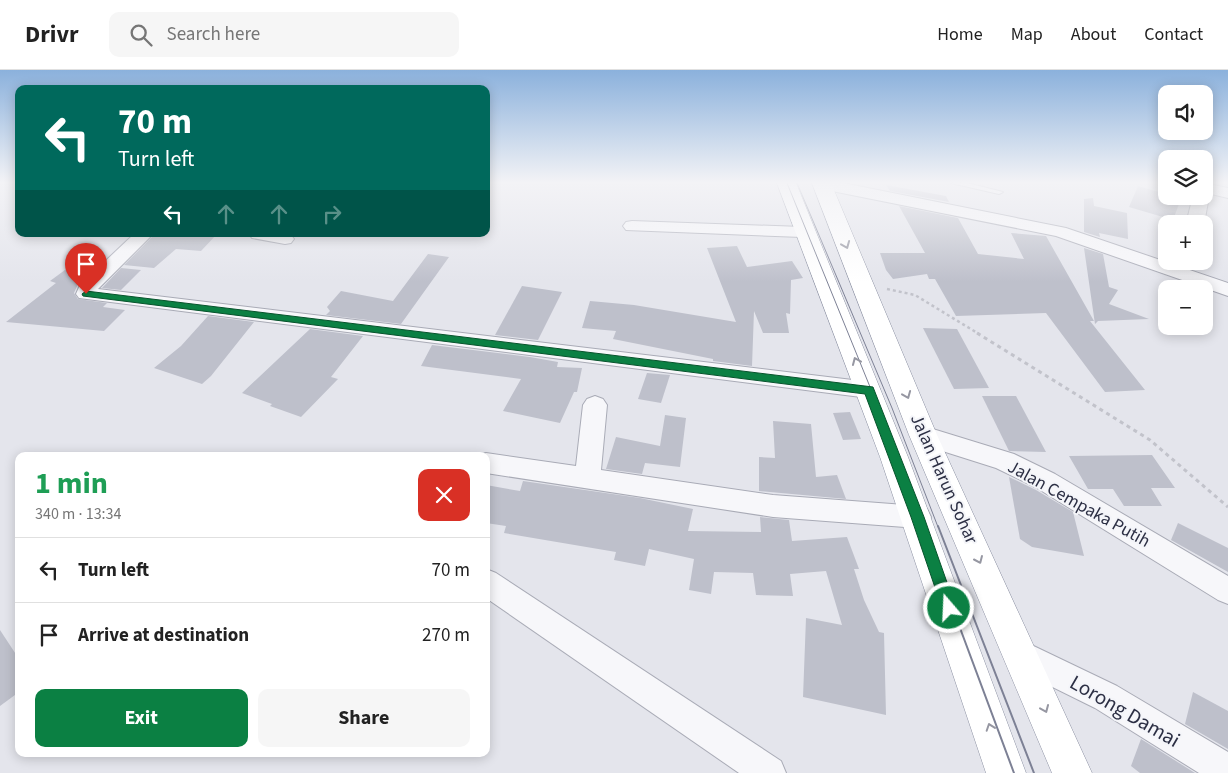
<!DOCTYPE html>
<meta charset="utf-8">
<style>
body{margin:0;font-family:"Source Sans 3",sans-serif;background:#f6f6f6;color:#222;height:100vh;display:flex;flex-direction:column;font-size:19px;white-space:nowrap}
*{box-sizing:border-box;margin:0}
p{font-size:16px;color:#767676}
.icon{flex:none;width:28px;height:28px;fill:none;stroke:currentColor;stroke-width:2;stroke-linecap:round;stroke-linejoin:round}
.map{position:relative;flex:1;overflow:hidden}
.drawer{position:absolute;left:15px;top:382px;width:475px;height:305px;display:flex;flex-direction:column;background:#fff;border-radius:10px;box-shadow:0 2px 12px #0003}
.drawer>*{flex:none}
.guide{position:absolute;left:15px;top:15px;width:475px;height:152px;border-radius:10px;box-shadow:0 2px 12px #0003;background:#00695c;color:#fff;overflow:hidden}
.tools{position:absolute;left:1158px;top:15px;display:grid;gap:10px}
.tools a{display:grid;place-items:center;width:55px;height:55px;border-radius:10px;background:#fff;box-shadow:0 2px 12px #0003;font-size:25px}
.pin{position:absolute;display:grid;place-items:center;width:42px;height:42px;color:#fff;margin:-51px -21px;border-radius:50% 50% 50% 0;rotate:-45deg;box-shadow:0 0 5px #0007}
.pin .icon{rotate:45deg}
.me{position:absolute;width:55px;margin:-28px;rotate:341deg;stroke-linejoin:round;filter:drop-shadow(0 0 4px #0008)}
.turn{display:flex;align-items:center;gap:18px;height:105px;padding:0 20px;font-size:22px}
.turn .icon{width:65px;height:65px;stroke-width:2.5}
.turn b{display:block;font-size:35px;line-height:42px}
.lanes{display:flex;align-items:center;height:48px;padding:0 20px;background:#0003;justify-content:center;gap:25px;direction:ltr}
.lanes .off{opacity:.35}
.round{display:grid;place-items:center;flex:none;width:52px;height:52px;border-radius:10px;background:#f6f6f6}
.overview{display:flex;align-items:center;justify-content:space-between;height:85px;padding:0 20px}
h1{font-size:30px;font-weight:700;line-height:38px;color:#1e9e55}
.primary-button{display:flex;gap:10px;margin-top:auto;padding:10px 20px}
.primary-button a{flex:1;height:58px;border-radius:10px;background:#0b8043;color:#fff;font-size:20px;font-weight:700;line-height:58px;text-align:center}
.primary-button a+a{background:#f6f6f6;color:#222}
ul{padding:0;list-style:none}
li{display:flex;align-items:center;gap:15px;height:65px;padding:0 20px;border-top:1px solid #e0e0e0}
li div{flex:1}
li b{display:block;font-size:19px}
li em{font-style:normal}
header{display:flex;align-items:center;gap:30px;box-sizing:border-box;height:70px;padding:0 25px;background:#fff;border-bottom:1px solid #e0e0e0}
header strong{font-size:24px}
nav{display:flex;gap:28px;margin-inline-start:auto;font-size:18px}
.search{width:350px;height:45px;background:#f6f6f6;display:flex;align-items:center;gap:12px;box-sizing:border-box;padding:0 18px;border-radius:10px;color:#767676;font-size:19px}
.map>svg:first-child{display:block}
.building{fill:#bec0cb}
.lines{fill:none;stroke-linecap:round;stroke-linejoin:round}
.lane-casing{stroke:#a9abb6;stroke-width:2}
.street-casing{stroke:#a9abb6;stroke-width:2}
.highway-casing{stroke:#8b90a2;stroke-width:1}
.path-far1{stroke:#c2c3cb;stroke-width:2.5;stroke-dasharray:3 3;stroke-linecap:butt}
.path{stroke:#c2c3cb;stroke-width:3;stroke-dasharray:4 4;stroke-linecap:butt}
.lane{fill:#f7f7fa;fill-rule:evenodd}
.street{fill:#f7f7fa;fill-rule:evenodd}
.highway{fill:#fff;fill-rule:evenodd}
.tram-far1{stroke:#7d8195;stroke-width:1}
.tram{stroke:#7d8195;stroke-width:2}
.oneway{stroke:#9697a2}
.route{fill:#0b8043;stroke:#07532c}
.labels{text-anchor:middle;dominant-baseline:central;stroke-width:4;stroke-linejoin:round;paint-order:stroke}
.street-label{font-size:18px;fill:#2c2f44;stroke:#f4f5f9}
.near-street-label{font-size:21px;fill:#2c2f44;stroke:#f4f5f9}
</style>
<header>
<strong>Drivr</strong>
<div class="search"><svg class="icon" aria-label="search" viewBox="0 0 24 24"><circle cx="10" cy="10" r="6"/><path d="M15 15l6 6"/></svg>Search here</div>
<nav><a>Home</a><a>Map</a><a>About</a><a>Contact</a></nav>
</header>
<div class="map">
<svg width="1228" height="703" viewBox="0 0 1228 703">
<rect width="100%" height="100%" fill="#e4e5ec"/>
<g class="building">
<polygon points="886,115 946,126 949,132 890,121"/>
<polygon points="1138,116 1166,124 1166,126 1182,126 1173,150 1129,137"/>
<polygon points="1093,128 1094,136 1127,143 1128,169 1099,163 1100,167 1084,162 1084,129"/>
<polygon points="899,136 958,148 978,184 1024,189 1011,163 1046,166 1094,251 1090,251 1145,320 1105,322 1046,243 956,246 935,209 929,209 927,204 893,209 886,200 880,183 925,183"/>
<polygon points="155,164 217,164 201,181 176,179 154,198 124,195"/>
<polygon points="737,176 747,197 792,191 803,208 791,210 790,244 786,243 789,263 763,263 754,241 752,296 713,291 713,289 613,269 616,261 582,258 590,231 634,235 736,252 707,178"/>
<polygon points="1084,178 1103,184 1109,217 1118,220 1109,234 1149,249 1098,251 1095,254"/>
<polygon points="428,184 449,187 401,254 326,245 330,241 327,237 341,221 393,231"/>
<polygon points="69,197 92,201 78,214 74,223 78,229 107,233 103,237 125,240 104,261 6,252 56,213 50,211"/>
<polygon points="121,198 141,200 121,220 102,218"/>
<polygon points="522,216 562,222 538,270 495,265"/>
<polygon points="208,246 254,252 211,306 202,314 154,298 181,276"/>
<polygon points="923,258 957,259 989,318 954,319"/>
<polygon points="310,259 363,266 331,307 338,309 301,347 270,336 272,334 242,323"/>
<polygon points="432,275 530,287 558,292 557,297 582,298 577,322 574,322 560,353 503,341 521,309 421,296"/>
<polygon points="647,303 670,305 661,333 638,329"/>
<polygon points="982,326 1016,326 1046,382 1009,381"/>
<polygon points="850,342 861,369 843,370 833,343"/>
<polygon points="665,345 686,348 680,397 645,393 642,404 606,399 616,367 660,376"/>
<polygon points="773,351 811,354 816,407 837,405 846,429 759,421 759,387 775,388"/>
<polygon points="1152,385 1175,418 1151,418 1162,436 1124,436 1113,419 1088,419 1069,386"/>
<polygon points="1009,407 1036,420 1073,442 1084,486 1032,477 1020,469"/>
<polygon points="523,411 640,428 693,439 688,461 761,462 760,447 789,450 792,471 847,467 859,499 854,499 864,530 879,562 884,563 886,645 803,627 806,548 842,555 826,501 790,504 793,526 756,525 753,503 714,502 711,524 689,520 694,489 649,479 645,496 614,490 616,482 504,463 506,456 486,453 486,415 520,421"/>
<polygon points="1178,453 1228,478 1228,502 1171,470"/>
<polygon points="0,560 19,589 19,622 0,636"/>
<polygon points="1193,622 1228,641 1228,679 1185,654"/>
<polygon points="1141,669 1195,703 1140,703 1131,696"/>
</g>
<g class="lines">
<g class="lane-casing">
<polygon id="lane" points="951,113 967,113 1003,122 999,124"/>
</g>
<g class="street-casing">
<g id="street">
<polygon points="843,113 1066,158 1228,213 1228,226 1056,166 822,119 816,117 814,114"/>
<polygon points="1204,113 1228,118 1228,128 1207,123 1209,126 1204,154 1186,154 1193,126 1204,126"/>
<polygon points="632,151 802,157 808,158 811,162 808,166 802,167 626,160 623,156 626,152"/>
<polygon points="134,164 153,164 98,219 869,312 877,314 880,320 877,326 869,328 79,228 76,224 80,215"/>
<polygon points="249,164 286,164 291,165 294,169 291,173 285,174 252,168"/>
<polygon points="595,326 603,329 607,335 601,400 773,425 918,436 927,439 931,447 927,455 918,458 773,447 486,403 486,386 477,386 486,383 576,396 583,335 587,329"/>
<polygon points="923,356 1014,384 1055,404 1228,506 1228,534 1218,530 1037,418 996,398 914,372 911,365 914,358"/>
<polygon points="486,499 496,503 781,691 786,703 739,703 486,528"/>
<polygon points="1021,570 1117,616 1228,682 1228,703 1199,703 1095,638 1010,596 1006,585 1010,574"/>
</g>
</g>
<g class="highway-casing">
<g id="highway">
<polygon points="777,113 796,113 908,387 1026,703 986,703 880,387"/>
<polygon points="812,113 831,113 937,365 1092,703 1052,703 909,365"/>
</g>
</g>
<polyline class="path-far1" points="887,219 915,225 979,264"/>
<polyline class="path" points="977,263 1150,370 1228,437"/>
<use href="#lane" class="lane"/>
<use href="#street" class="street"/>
<use href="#highway" class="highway"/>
<g class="tram-far1">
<polyline points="787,113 879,339 923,457"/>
<polyline points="797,113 892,338 938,457"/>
</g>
<g class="tram">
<polyline points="922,456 1014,703"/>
<polyline points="938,456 1034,703"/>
</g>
</g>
<defs><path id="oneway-chevron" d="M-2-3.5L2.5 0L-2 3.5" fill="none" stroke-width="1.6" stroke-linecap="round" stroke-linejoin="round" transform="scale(1.25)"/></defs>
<g class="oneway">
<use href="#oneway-chevron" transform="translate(846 175) rotate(68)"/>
<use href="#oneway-chevron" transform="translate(856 291) rotate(-113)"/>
<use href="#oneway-chevron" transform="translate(907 325) rotate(68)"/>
<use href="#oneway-chevron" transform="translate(979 490) rotate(66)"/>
<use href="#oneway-chevron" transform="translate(1045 639) rotate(67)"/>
<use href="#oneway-chevron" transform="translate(990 657) rotate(-109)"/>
</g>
<linearGradient id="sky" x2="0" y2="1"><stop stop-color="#8bb1dc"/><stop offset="0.53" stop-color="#f3f3f6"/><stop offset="1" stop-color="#f3f3f6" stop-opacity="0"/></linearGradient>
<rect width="1228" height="212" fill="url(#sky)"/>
<polygon class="route" points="86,221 873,317 924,447 956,538 954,543 949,545 944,543 942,538 911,447 865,324 83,226 82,224"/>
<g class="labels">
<g class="street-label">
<text transform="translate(944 409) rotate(66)">Jalan Harun Sohar</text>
<text transform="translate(1079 434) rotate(29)">Jalan Cempaka Putih</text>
</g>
<g class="near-street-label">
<text transform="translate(1125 641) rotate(30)">Lorong Damai</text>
</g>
</g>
</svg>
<div class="tools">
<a><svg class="icon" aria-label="sound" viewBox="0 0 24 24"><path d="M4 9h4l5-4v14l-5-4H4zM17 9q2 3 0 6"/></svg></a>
<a><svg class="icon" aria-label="layers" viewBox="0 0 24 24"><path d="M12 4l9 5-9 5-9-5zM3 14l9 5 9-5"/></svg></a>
<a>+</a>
<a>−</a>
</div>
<div class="pin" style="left:86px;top:224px;background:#d93025"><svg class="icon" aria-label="arrive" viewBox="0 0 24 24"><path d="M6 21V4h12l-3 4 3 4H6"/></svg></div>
<svg class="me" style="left:949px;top:538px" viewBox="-20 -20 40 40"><circle r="17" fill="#0b8043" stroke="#fff" stroke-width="3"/><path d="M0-11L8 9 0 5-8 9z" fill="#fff"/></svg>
<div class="guide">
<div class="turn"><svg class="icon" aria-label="left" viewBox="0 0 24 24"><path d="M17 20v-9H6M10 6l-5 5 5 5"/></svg><div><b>70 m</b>Turn left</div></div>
<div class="lanes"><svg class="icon" aria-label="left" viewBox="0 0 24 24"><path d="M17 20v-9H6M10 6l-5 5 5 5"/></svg><svg class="icon off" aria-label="ahead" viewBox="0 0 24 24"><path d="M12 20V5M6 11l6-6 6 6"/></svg><svg class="icon off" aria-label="ahead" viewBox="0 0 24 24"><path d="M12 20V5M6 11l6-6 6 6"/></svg><svg class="icon off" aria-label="right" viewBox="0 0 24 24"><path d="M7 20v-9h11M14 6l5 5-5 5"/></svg></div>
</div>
<section class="drawer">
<div class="overview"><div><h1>1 min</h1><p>340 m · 13:34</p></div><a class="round" style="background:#d93025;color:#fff"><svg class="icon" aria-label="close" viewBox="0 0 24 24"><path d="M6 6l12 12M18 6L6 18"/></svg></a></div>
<ul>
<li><svg class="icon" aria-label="left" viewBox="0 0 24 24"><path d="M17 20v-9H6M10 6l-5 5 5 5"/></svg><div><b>Turn left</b></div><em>70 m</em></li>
<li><svg class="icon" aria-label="arrive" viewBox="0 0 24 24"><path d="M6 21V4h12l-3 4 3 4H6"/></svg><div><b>Arrive at destination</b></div><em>270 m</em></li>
</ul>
<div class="primary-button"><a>Exit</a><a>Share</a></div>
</section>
</div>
